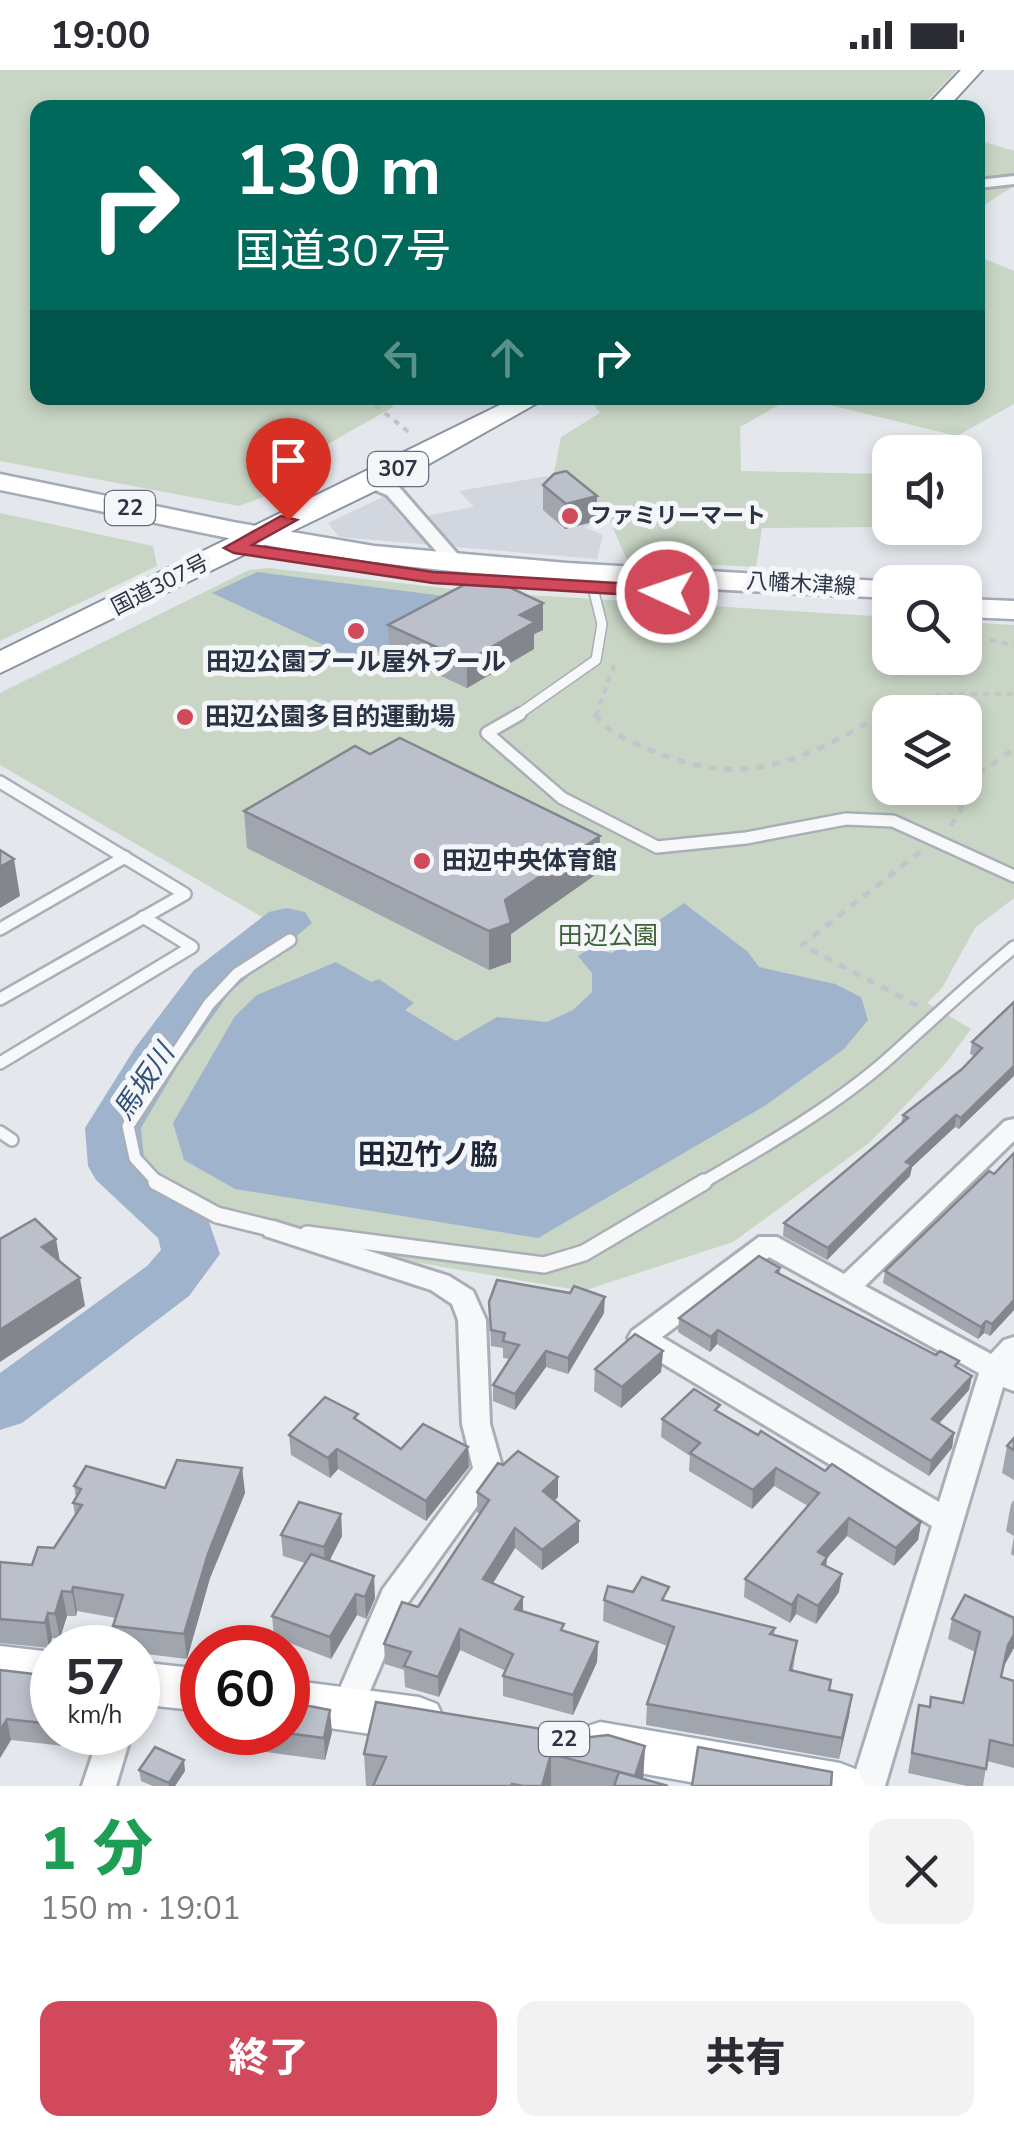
<!DOCTYPE html>
<html lang="ja">
<meta charset="utf-8">
<style>
body{margin:0;font-family:"Nunito Sans","Noto Sans JP",sans-serif;background:#f2f2f3;color:#2b2b33;height:100vh;display:flex;flex-direction:column;font-size:38px;white-space:nowrap}
*{box-sizing:border-box;margin:0}
p{font-size:32px;color:#7c7c81}
.icon{flex:none;width:55px;height:55px;fill:none;stroke:currentColor;stroke-width:2;stroke-linecap:round;stroke-linejoin:round}
.map{position:relative;height:1716px;overflow:hidden}
.sheet{display:flex;flex-direction:column;background:#fff;flex:1}
.sheet>*{flex:none}
.hud{position:absolute;left:30px;top:30px;width:955px;height:305px;border-radius:20px;box-shadow:0 5px 15px #0003;background:#00695c;color:#fff;overflow:hidden}
.fabs{position:absolute;left:872px;top:365px;display:grid;gap:20px}
.fabs a{display:grid;place-items:center;width:110px;height:110px;border-radius:20px;background:#fff;box-shadow:0 5px 15px #0003;font-size:50px}
.speed{position:absolute;left:30px;top:1555px;display:flex;gap:20px;font-size:50px;font-weight:700;text-align:center}
.speed>*{display:grid;place-content:center;width:130px;height:130px;border-radius:50%;background:#fff;box-shadow:0 5px 15px #0003;line-height:1}
.speed small{font-size:25px;font-weight:400}
.speed .limit{border:15px solid #d22;background:#fff;color:#111}
.pin{position:absolute;display:grid;place-items:center;width:85px;height:85px;color:#fff;margin:-102px -42px;border-radius:50% 50% 50% 0;rotate:-45deg;box-shadow:0 0 10px #0007}
.pin .icon{rotate:45deg}
.me{position:absolute;width:110px;margin:-55px;rotate:273deg;stroke-linejoin:round;filter:drop-shadow(0 0 8px #0008)}
.turn{display:flex;align-items:center;gap:35px;height:210px;padding:0 40px;font-size:45px}
.turn .icon{width:130px;height:130px;stroke-width:2.5}
.turn b{display:block;font-size:70px;line-height:85px}
.lanes{display:flex;align-items:center;height:95px;padding:0 40px;background:#0003;justify-content:center;gap:50px;direction:ltr}
.lanes .off{opacity:.35}
.round{display:grid;place-items:center;flex:none;width:105px;height:105px;border-radius:20px;background:#f2f2f3}
.summary{display:flex;align-items:center;justify-content:space-between;height:170px;padding:0 40px}
h1{font-size:60px;font-weight:800;line-height:75px;color:#1e9e55}
.button{display:flex;gap:20px;margin-top:auto;padding:20px 40px}
.button a{flex:1;height:115px;border-radius:20px;background:#d1495b;color:#fff;font-size:40px;font-weight:800;line-height:115px;text-align:center}
.button a+a{background:#f2f2f3;color:#2b2b33}
.status{display:flex;justify-content:space-between;align-items:center;height:70px;padding:0 50px;background:#fff;direction:ltr}
.status svg{height:28px;fill:currentColor}
.map>svg:first-child{display:block}
.built{fill:#d2d6de}
.green{fill:#c9d6c5;fill-rule:evenodd}
.water{fill:#9fb4cc}
.lines{fill:none;stroke-linecap:round;stroke-linejoin:round}
.river{fill:#9fb4cc;fill-rule:evenodd}
.service-far2-casing{stroke:#a9aeb7;stroke-width:12}
.service-far1-casing{stroke:#a9aeb7;stroke-width:16}
.service-casing{stroke:#a9aeb7;stroke-width:20}
.minor-casing{stroke:#a9aeb7;stroke-width:6}
.primary-casing{stroke:#a3abb8;stroke-width:5}
.trunk-casing{stroke:#8b94a3;stroke-width:4}
.path-far1{stroke:#c2c5cb;stroke-width:4;stroke-dasharray:6 6;stroke-linecap:butt}
.path{stroke:#c2c5cb;stroke-width:5;stroke-dasharray:8 8;stroke-linecap:butt}
.service-far2{stroke:#f7f8fa;stroke-width:9}
.service-far1{stroke:#f7f8fa;stroke-width:11}
.service{stroke:#f7f8fa;stroke-width:15}
.minor{fill:#f7f8fa;fill-rule:evenodd}
.primary{fill:#fff;fill-rule:evenodd}
.trunk{fill:#fff;fill-rule:evenodd}
.wall{fill:#a1a5ae}
.shaded-wall{fill:#83868d}
.building{fill:#bbc0ca;stroke:#83868d;stroke-width:2.5}
.route{fill:#d1495b;stroke:#882f3b;stroke-width:2.5}
.poi-dot{fill:#d1495b;stroke:#f4f6f9;stroke-width:4}
.labels{text-anchor:middle;dominant-baseline:central;stroke-width:10;stroke-linejoin:round;paint-order:stroke}
.shield{fill:#f4f6f9;stroke:#676e7b;stroke-width:2.5}
.shield-label{font-size:22px;font-weight:bold;fill:#2b3445}
.far-poi-label{font-size:22px;font-weight:bold;fill:#2b3445;stroke:#f4f6f9;text-anchor:start}
.far-street-label{font-size:22px;fill:#2b3445;stroke:#f4f6f9}
.poi-label{font-size:25px;font-weight:bold;fill:#2b3445;stroke:#f4f6f9;text-anchor:start}
.park-label{font-size:25px;fill:#3f6138;stroke:#f4f6f9}
.water-label{font-size:28px;font-style:italic;fill:#34527a;stroke:#f4f6f9}
.neighbourhood-label{font-size:28px;font-weight:bold;fill:#1d2536;stroke:#f4f6f9}
</style>
<div class="status"><b>19:00</b><svg viewBox="0 0 49 12"><path d="M0 12V9h3v3zM5 12V6h3v6zM10 12V3h3v9zM15 12V0h3v12zM26 1h20v11H26zM47 4h2v5h-2z"/></svg></div>
<div class="map">
<svg width="1014" height="1716" viewBox="0 0 1014 1716">
<rect width="100%" height="100%" fill="#e4e7ec"/>
<polygon class="built" points="547,406 577,424 599,452 584,457 603,465 597,489 339,467 328,453 385,426 403,450 474,437 459,421"/>
<g class="green">
<polygon points="0,0 957,0 920,38 38,38 38,328 390,328 393,337 314,382 317,407 239,436 0,391"/>
<polygon points="978,70 1014,81 1014,116 978,139"/>
<polygon points="978,186 1014,201 1014,334 957,366 801,328 978,328"/>
<polygon points="589,328 791,328 740,357 741,401 890,404 890,457 762,458 756,497 627,490 609,449 553,408 561,367 600,343"/>
<polygon points="0,443 153,476 157,496 0,571"/>
<path d="M269,498L478,522L890,547V588H965V552L1014,555V828L975,858L942,918L927,933L971,959L946,993L869,1073L733,1172L583,1221L268,1167C204,1151 173,1138 126,1092L123,1055L198,938L231,902L288,862L0,695V623L249,500ZM890,642H965V718H890Z"/>
</g>
<g class="water">
<polygon points="257,502 475,530 360,592 212,523"/>
<polygon points="684,833 748,882 759,897 835,914 861,927 868,950 844,979 766,1035 538,1168 235,1119 184,1090 173,1053 235,946 257,925 336,892 371,912 379,909 414,933 405,940 456,971 497,947 547,952 573,940 592,922 592,903 578,886 590,878 612,883"/>
</g>
<g class="lines">
<polygon class="river" points="287,838 305,842 312,853 230,922 177,997 141,1058 144,1089 207,1146 220,1184 189,1226 22,1353 0,1360 0,1303 147,1196 161,1180 158,1168 96,1110 88,1096 85,1058 135,978 194,900 269,842"/>
<g class="service-far2-casing">
<polyline id="service-far2" points="516,646 596,590 602,554 593,518"/>
</g>
<g class="service-far1-casing">
<g id="service-far1">
<polyline points="520,644 487,663 562,728 657,777 746,768 846,749 893,751 1014,806"/>
<polyline points="0,712 185,824 0,929"/>
<polyline points="0,859 125,787"/>
<polyline points="0,993 192,877 143,847"/>
<polyline points="0,1062 12,1070"/>
<polyline points="159,1114 135,1088 128,1056 209,934 237,904 290,870"/>
<path d="M700,1114C767,1075 841,1033 898,980C937,945 974,910 1014,877"/>
</g>
</g>
<g class="service-casing">
<g id="service">
<polyline points="156,1112 217,1145 274,1159"/>
<polyline points="307,1164 544,1195 584,1183 704,1112"/>
</g>
</g>
<g class="minor-casing">
<g id="minor">
<polygon points="1014,106 1014,114 978,118 978,110"/>
<polygon points="371,407 399,417 462,489 462,497 450,497 387,425 365,416 365,408"/>
<path d="M1014,1049V1071L865,1216L991,1284L1004,1270L1014,1267V1321L1003,1317L885,1716H851L932,1456L632,1275L628,1268L632,1261L759,1167H777L844,1204L1005,1051ZM769,1187L979,1303L939,1432L662,1267Z"/>
<polygon points="274,1151 449,1206 473,1221 486,1250 490,1354 503,1400 407,1534 358,1649 347,1653 336,1649 331,1639 383,1519 473,1398 462,1354 458,1250 452,1234 431,1220 265,1166 261,1160 265,1154"/>
<polygon points="100,1662 132,1662 116,1716 82,1716"/>
</g>
</g>
<g class="primary-casing">
<g id="primary">
<path d="M0,404L233,452L374,476L567,493L898,512H890V528C718,519 545,514 374,492C248,476 124,445 0,420Z"/>
<polygon points="965,529 1014,531 1014,549 965,547"/>
<polygon points="0,1576 52,1582 52,1624 0,1618"/>
<polygon points="138,1592 202,1599 202,1641 138,1634"/>
<polygon points="288,1610 419,1627 437,1634 444,1649 437,1664 419,1671 288,1652"/>
<polygon points="600,1652 840,1693 858,1700 866,1716 713,1716 600,1696 582,1690 575,1674 582,1658"/>
</g>
</g>
<g class="trunk-casing">
<g id="trunk">
<polygon points="961,0 982,0 947,38 925,38"/>
<polygon points="514,328 546,328 420,399 0,603 0,581"/>
</g>
</g>
<g class="path-far1">
<polyline points="366,328 410,363"/>
<polyline points="990,570 1014,575"/>
<polyline points="596,646 614,595"/>
<path d="M879,646C926,619 961,624 1014,624"/>
</g>
<g class="path">
<path d="M595,644C607,663 624,668 644,677C741,721 797,694 883,644"/>
<polyline points="965,713 1014,679"/>
<polyline points="951,756 961,740 963,718"/>
<polyline points="920,782 802,875 920,937"/>
</g>
<use href="#service-far2" class="service-far2"/>
<use href="#service-far1" class="service-far1"/>
<use href="#service" class="service"/>
<use href="#minor" class="minor"/>
<use href="#primary" class="primary"/>
<use href="#trunk" class="trunk"/>
</g>
<g class="wall">
<polygon points="543,415 597,426 596,451 565,459 543,440"/>
<polygon points="543,533 543,560 534,564 534,579 467,618 389,582 388,555"/>
<polygon points="370,684 600,766 598,803 511,864 511,892 489,900 247,778 244,741"/>
<polygon points="1014,932 959,1059 955,1057 912,1097 910,1106 827,1190 783,1166 784,1153 901,1053 903,1045 962,999 974,986 970,984 972,972"/>
<polygon points="994,1104 1014,1240 990,1266 984,1263 978,1269 883,1213 885,1201"/>
<polygon points="780,1198 780,1204 972,1306 969,1320 939,1354 954,1363 952,1378 929,1406 717,1274 710,1282 678,1262 679,1248"/>
<polygon points="489,1232 604,1243 568,1304 546,1297 515,1340 493,1331 493,1315 510,1289 503,1288 503,1278 491,1276"/>
<polygon points="663,1281 661,1302 621,1338 594,1321 595,1299"/>
<polygon points="720,1343 921,1452 918,1470 894,1496 847,1466 827,1488 826,1496 839,1522 816,1554 796,1544 790,1553 744,1527 745,1509 808,1436 774,1416 752,1439 689,1401 690,1386 661,1367 662,1349"/>
<polygon points="358,1351 401,1379 469,1397 426,1451 338,1399 330,1408 291,1385 289,1365"/>
<polygon points="1014,1368 1014,1410 1002,1403 1007,1376"/>
<polygon points="503,1395 558,1407 558,1427 554,1431 579,1451 579,1472 542,1500 515,1478 493,1513 523,1541 563,1561 598,1572 597,1592 573,1645 503,1626 503,1606 506,1601 460,1580 439,1627 405,1617 404,1600 385,1594 384,1574 418,1537 480,1444 477,1442 477,1422"/>
<polygon points="242,1398 245,1423 210,1508 187,1589 138,1583 138,1578 116,1578 113,1556 116,1548 77,1541 76,1546 67,1546 60,1568 52,1568 49,1578 0,1573 0,1492 32,1495 54,1478 75,1445 73,1433 76,1428 74,1416 165,1418"/>
<polygon points="1014,1430 1014,1466 1006,1461 1011,1434"/>
<polygon points="341,1444 342,1466 330,1490 375,1528 366,1549 357,1545 331,1589 274,1567 272,1546 305,1493 283,1486 281,1465"/>
<polygon points="1014,1466 1014,1486 1011,1484"/>
<polygon points="965,1525 1004,1596 1002,1607 1014,1611 1014,1698 987,1691 983,1716 967,1716 908,1703 919,1635 929,1637 963,1633 975,1582 948,1569 952,1549"/>
<polygon points="604,1530 668,1531 775,1558 774,1565 797,1571 793,1601 831,1610 830,1620 852,1625 849,1646 839,1689 646,1655 647,1634 667,1576 603,1551"/>
<polygon points="0,1600 52,1606 52,1662 96,1662 90,1679 11,1670 0,1688"/>
<polygon points="264,1662 332,1662 325,1690 266,1682"/>
<polygon points="645,1676 643,1709 668,1716 366,1716 364,1684"/>
<polygon points="139,1700 185,1701 175,1716 153,1716 141,1711"/>
</g>
<g class="shaded-wall">
<polygon points="597,426 596,451 565,459 566,434"/>
<polygon points="543,533 543,560 534,564 534,579 467,618 467,591 520,545"/>
<polygon points="600,766 598,803 511,864 511,892 489,900 489,861 505,830"/>
<polygon points="14,789 20,826 0,838 0,797"/>
<polygon points="1014,996 1014,1006 959,1059 961,1048"/>
<polygon points="956,1045 955,1057 912,1097 910,1106 827,1190 828,1178 906,1092"/>
<polygon points="56,1169 61,1197 42,1177"/>
<polygon points="80,1208 85,1236 0,1292 0,1260"/>
<polygon points="605,1227 604,1243 568,1304 568,1288"/>
<polygon points="1014,1230 1014,1240 990,1266 992,1254"/>
<polygon points="986,1251 984,1263 978,1269 981,1257"/>
<polygon points="718,1260 717,1274 710,1282 711,1267"/>
<polygon points="546,1281 546,1297 515,1340 515,1324"/>
<polygon points="663,1281 661,1302 621,1338 622,1317"/>
<polygon points="972,1306 969,1320 929,1364 932,1349"/>
<polygon points="954,1363 952,1378 929,1406 931,1391"/>
<polygon points="468,1377 469,1397 426,1451 426,1431"/>
<polygon points="337,1379 338,1399 330,1408 328,1388"/>
<polygon points="242,1398 245,1423 210,1508 187,1589 184,1564 208,1484"/>
<polygon points="776,1398 774,1416 752,1439 753,1420"/>
<polygon points="558,1407 558,1427 542,1441 543,1421"/>
<polygon points="341,1444 342,1466 325,1499 324,1477"/>
<polygon points="849,1448 847,1466 827,1488 825,1506 818,1482"/>
<polygon points="579,1451 579,1472 542,1500 542,1480"/>
<polygon points="921,1452 918,1470 894,1496 896,1478"/>
<polygon points="515,1458 515,1478 483,1529 483,1509"/>
<polygon points="842,1504 839,1522 816,1554 818,1536"/>
<polygon points="374,1506 375,1528 366,1549 365,1527"/>
<polygon points="73,1517 77,1541 76,1546 72,1522"/>
<polygon points="62,1521 67,1546 60,1568 55,1544"/>
<polygon points="356,1524 357,1545 331,1589 330,1567"/>
<polygon points="798,1525 796,1544 790,1553 792,1535"/>
<polygon points="523,1527 523,1547 515,1539"/>
<polygon points="48,1543 52,1568 49,1578 45,1553"/>
<polygon points="460,1559 460,1580 439,1627 438,1607"/>
<polygon points="1014,1565 1014,1578 1004,1596 1008,1575"/>
<polygon points="598,1572 597,1592 573,1645 573,1625"/>
<polygon points="852,1625 849,1646 839,1689 842,1668"/>
<polygon points="330,1640 332,1662 325,1690 324,1668"/>
<polygon points="7,1649 11,1670 0,1688 0,1660"/>
<polygon points="88,1662 96,1662 90,1679"/>
<polygon points="645,1676 643,1713 634,1707"/>
<polygon points="551,1684 551,1716 542,1716"/>
<polygon points="184,1690 185,1701 175,1716 169,1716 169,1713"/>
</g>
<g class="building">
<polygon points="566,401 597,426 566,434 543,415 554,404"/>
<polygon points="483,505 543,533 520,545 535,552 467,591 388,555"/>
<polygon points="400,668 600,766 505,830 511,853 489,861 244,741 355,676 370,684"/>
<polygon points="0,780 14,789 0,797"/>
<polygon points="1014,932 1014,996 961,1048 956,1045 906,1092 912,1095 828,1178 784,1153 908,1048 903,1045 962,999 982,978 972,972"/>
<polygon points="1014,1083 1014,1230 992,1254 986,1251 981,1257 885,1201 989,1101 994,1104"/>
<polygon points="35,1149 56,1169 42,1177 80,1208 0,1260 0,1169"/>
<polygon points="759,1186 780,1198 776,1202 812,1221 936,1285 940,1281 959,1291 955,1296 972,1306 932,1349 954,1363 931,1391 718,1260 711,1267 679,1248"/>
<polygon points="497,1210 570,1223 574,1216 605,1227 568,1288 546,1281 515,1324 493,1315 519,1275 503,1271 505,1263 491,1260 489,1232"/>
<polygon points="635,1264 663,1281 622,1317 595,1299"/>
<polygon points="694,1319 720,1335 715,1340 758,1365 761,1361 825,1401 832,1394 921,1452 896,1478 849,1448 818,1482 827,1487 822,1494 842,1504 818,1536 798,1525 792,1535 745,1509 819,1423 776,1398 753,1420 690,1383 700,1373 662,1349"/>
<polygon points="325,1327 358,1344 354,1348 401,1379 423,1354 468,1377 426,1431 337,1379 328,1388 289,1365"/>
<polygon points="1014,1368 1014,1380 1007,1376"/>
<polygon points="518,1381 558,1407 543,1421 579,1451 542,1480 515,1458 483,1509 523,1527 515,1539 564,1554 561,1560 598,1572 573,1625 503,1606 513,1584 460,1559 438,1607 404,1596 411,1582 384,1574 402,1532 418,1537 489,1430 477,1422 498,1393 503,1395"/>
<polygon points="177,1390 242,1398 208,1484 184,1564 113,1556 123,1525 73,1517 72,1522 62,1521 55,1544 48,1543 45,1553 0,1549 0,1492 32,1495 38,1477 54,1478 82,1435 73,1433 81,1419 74,1416 86,1396 165,1418"/>
<polygon points="299,1432 341,1444 324,1477 281,1465"/>
<polygon points="311,1484 374,1506 365,1527 356,1524 330,1567 272,1546"/>
<polygon points="642,1507 669,1517 662,1530 775,1558 770,1564 797,1571 790,1600 831,1610 829,1620 852,1625 842,1668 647,1634 674,1557 604,1530 608,1516 633,1522"/>
<polygon points="965,1525 1014,1548 1014,1565 1008,1575 1001,1607 1014,1611 1014,1676 990,1670 986,1699 912,1683 919,1635 930,1637 931,1627 963,1633 980,1562 952,1549"/>
<polygon points="0,1600 52,1606 52,1654 7,1649 0,1660"/>
<polygon points="288,1632 330,1640 324,1668 278,1662 288,1662"/>
<polygon points="376,1632 591,1667 608,1665 645,1676 635,1706 551,1684 542,1716 523,1716 512,1714 511,1716 373,1716 386,1687 364,1684"/>
<polygon points="155,1677 184,1690 169,1713 139,1700"/>
<polygon points="698,1677 832,1702 831,1716 692,1716"/>
<polygon points="619,1702 668,1716 614,1716"/>
</g>
<polygon class="route" points="281,446 297,450 252,475 433,502 667,516 677,522 667,527 433,513 234,483 224,478"/>
<g class="poi-dot">
<circle cx="570" cy="446" r="10"/>
<circle cx="356" cy="561" r="10"/>
<circle cx="185" cy="647" r="10"/>
<circle cx="422" cy="791" r="10"/>
</g>
<g class="labels">
<g class="shield">
<rect x="368" y="382" width="60" height="34" rx="8"/>
<rect x="105" y="421" width="50" height="34" rx="8"/>
<rect x="539" y="1652" width="50" height="34" rx="8"/>
</g>
<g class="shield-label">
<text x="398" y="399">307</text>
<text x="130" y="438">22</text>
<text x="564" y="1669">22</text>
</g>
<g class="far-poi-label">
<text x="590" y="446">ファミリーマート</text>
</g>
<g class="far-street-label">
<text transform="translate(801 514) rotate(3)">八幡木津線</text>
<text transform="translate(160 515) rotate(-27)">国道307号</text>
</g>
<g class="poi-label">
<text x="356" y="592" text-anchor="middle">田辺公園プール屋外プール</text>
<text x="205" y="647">田辺公園多目的運動場</text>
<text x="442" y="791">田辺中央体育館</text>
</g>
<g class="park-label">
<text x="608" y="866">田辺公園</text>
</g>
<g class="water-label">
<text transform="translate(144 1012) rotate(-56)">馬坂川</text>
</g>
<g class="neighbourhood-label">
<text x="428" y="1085">田辺竹ノ脇</text>
</g>
</g>
</svg>
<div class="fabs">
<a><svg class="icon" aria-label="sound" viewBox="0 0 24 24"><path d="M4 9h4l5-4v14l-5-4H4zM17 9q2 3 0 6"/></svg></a>
<a><svg class="icon" aria-label="search" viewBox="0 0 24 24"><circle cx="10" cy="10" r="6"/><path d="M15 15l6 6"/></svg></a>
<a><svg class="icon" aria-label="layers" viewBox="0 0 24 24"><path d="M12 4l9 5-9 5-9-5zM3 14l9 5 9-5"/></svg></a>
</div>
<div class="speed"><div>57<small>km/h</small></div><div class="limit">60</div></div>
<div class="pin" style="left:288px;top:450px;background:#d93025"><svg class="icon" aria-label="arrive" viewBox="0 0 24 24"><path d="M6 21V4h12l-3 4 3 4H6"/></svg></div>
<svg class="me" style="left:667px;top:522px" viewBox="-20 -20 40 40"><circle r="17" fill="#d1495b" stroke="#fff" stroke-width="3"/><path d="M0-11L8 9 0 5-8 9z" fill="#fff"/></svg>
<div class="hud">
<div class="turn"><svg class="icon" aria-label="right" viewBox="0 0 24 24"><path d="M7 20v-9h11M14 6l5 5-5 5"/></svg><div><b>130 m</b>国道307号</div></div>
<div class="lanes"><svg class="icon off" aria-label="left" viewBox="0 0 24 24"><path d="M17 20v-9H6M10 6l-5 5 5 5"/></svg><svg class="icon off" aria-label="ahead" viewBox="0 0 24 24"><path d="M12 20V5M6 11l6-6 6 6"/></svg><svg class="icon" aria-label="right" viewBox="0 0 24 24"><path d="M7 20v-9h11M14 6l5 5-5 5"/></svg></div>
</div>
</div>
<section class="sheet">
<div class="summary"><div><h1>1 分</h1><p>150 m · 19:01</p></div><a class="round"><svg class="icon" aria-label="close" viewBox="0 0 24 24"><path d="M6 6l12 12M18 6L6 18"/></svg></a></div>
<div class="button"><a>終了</a><a>共有</a></div>
</section>
